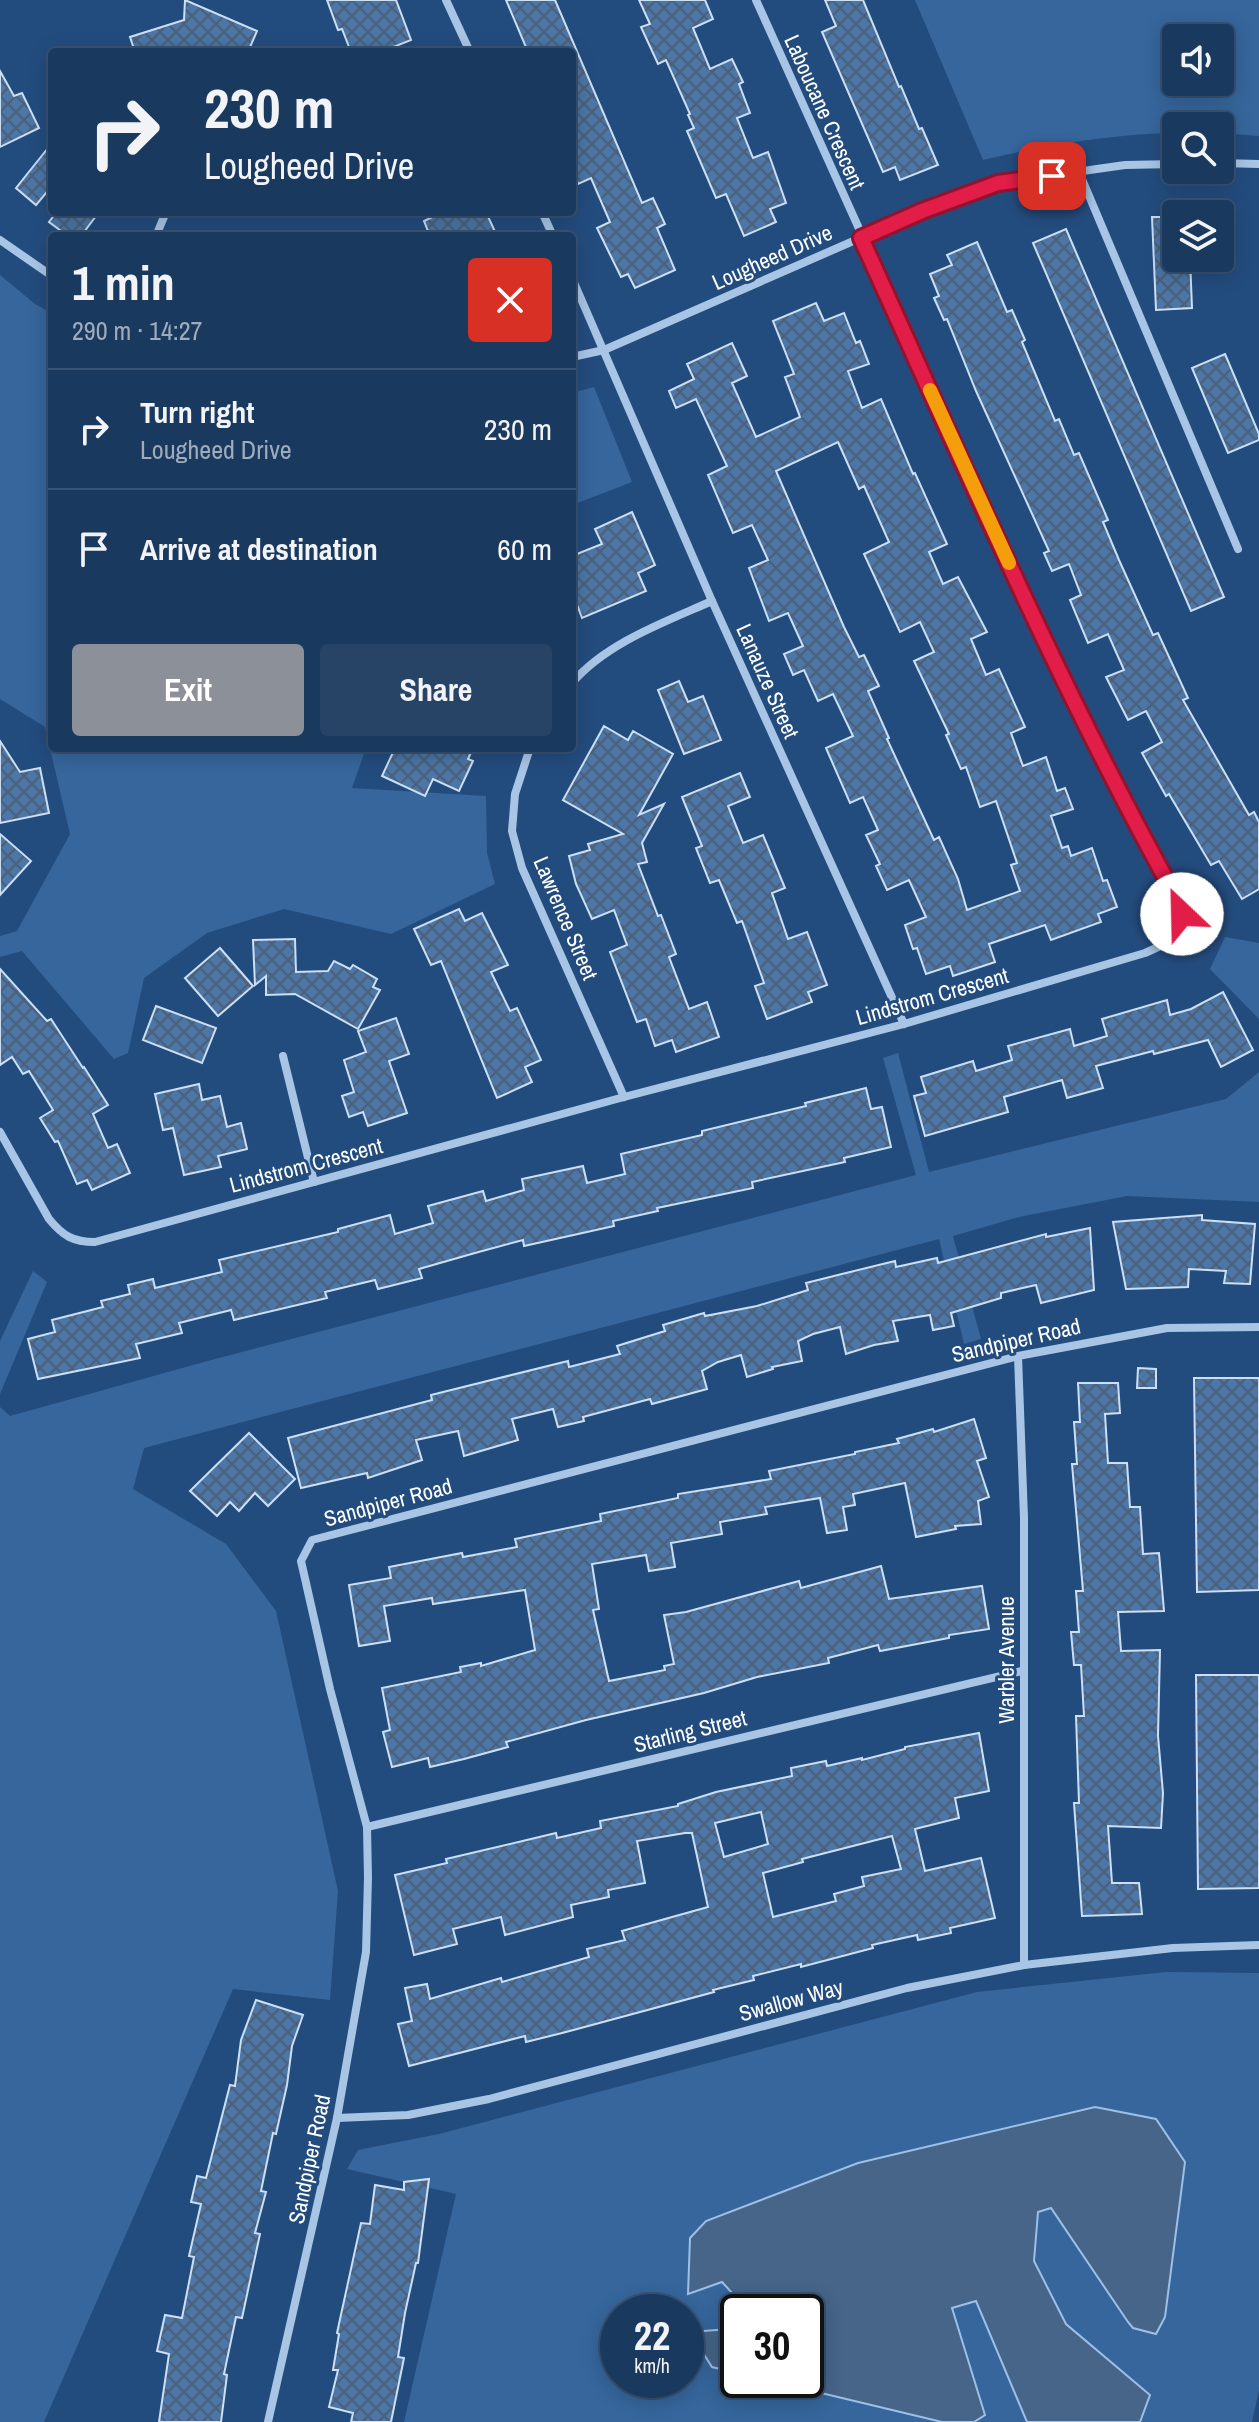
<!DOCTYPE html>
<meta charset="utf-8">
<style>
body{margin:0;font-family:"Archivo Narrow",sans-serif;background:#274467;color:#f1f3f6;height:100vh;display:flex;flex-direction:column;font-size:30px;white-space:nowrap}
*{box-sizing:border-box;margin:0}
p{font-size:26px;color:#9facbc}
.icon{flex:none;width:44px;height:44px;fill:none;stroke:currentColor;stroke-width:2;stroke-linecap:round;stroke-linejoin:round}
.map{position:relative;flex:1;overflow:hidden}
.side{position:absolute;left:48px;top:232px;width:528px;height:520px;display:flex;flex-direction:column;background:#1a395e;border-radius:8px;box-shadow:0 4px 20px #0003,0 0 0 2px #385373}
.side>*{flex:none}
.guide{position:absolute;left:48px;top:48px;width:528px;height:168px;border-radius:8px;box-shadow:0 4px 20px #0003,0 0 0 2px #385373;background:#1a395e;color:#f1f3f6;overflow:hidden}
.fabs{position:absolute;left:1162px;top:24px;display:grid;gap:16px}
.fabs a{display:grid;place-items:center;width:72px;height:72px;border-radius:8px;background:#1a395e;box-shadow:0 4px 20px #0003,0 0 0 2px #385373;font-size:40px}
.speed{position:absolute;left:600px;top:2294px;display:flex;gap:16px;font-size:40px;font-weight:700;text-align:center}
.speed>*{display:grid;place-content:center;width:104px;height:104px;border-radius:50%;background:#1a395e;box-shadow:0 4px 20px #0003,0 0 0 2px #385373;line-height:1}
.speed small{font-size:20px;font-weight:400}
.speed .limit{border:4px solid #111;border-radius:12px;background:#fff;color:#111}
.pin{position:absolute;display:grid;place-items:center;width:68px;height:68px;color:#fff;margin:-34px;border-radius:16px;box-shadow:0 4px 12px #0006}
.me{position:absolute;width:88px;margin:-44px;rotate:336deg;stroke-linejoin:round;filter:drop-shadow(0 0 6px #0008)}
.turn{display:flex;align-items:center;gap:28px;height:168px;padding:0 24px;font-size:36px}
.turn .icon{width:104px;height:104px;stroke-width:2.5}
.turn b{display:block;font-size:56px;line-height:68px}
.round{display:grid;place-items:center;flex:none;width:84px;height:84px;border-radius:8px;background:#274467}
.headline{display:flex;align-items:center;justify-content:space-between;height:136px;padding:0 24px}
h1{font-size:48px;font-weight:800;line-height:60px}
.primary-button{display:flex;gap:16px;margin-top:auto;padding:16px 24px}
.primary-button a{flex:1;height:92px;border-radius:8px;background:#8c9099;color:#fff;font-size:32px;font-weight:800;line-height:92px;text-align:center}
.primary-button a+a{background:#274467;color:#f1f3f6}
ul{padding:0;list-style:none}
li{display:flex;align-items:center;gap:24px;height:120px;padding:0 24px;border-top:2px solid #385373}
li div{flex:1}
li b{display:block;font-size:30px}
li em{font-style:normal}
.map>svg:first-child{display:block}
.park{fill:#36669c;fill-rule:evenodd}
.water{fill:#466589;stroke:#9cc0e7;stroke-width:2}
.building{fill:url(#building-cross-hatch);stroke:#cbdff5;stroke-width:2;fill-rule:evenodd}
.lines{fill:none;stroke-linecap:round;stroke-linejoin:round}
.minor{stroke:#a8c5e6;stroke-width:8}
.route-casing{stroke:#92132f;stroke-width:20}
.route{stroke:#e11d48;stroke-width:14}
.slow{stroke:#f59e0b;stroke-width:14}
.labels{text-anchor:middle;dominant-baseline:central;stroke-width:6;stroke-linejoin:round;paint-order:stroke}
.street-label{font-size:22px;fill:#fff;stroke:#234c7e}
</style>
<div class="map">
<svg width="1259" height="2422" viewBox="0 0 1259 2422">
<defs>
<pattern id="building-cross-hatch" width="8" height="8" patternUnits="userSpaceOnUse" patternTransform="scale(2)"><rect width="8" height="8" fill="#4b76a7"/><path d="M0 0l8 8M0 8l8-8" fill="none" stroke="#4c5f75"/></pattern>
</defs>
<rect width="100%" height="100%" fill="#234c7e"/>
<g class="park">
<path d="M915,0H1259V136L1220,133V126H1176V133C1111,134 1046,145 983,160ZM1220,38V82H1176V38Z"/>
<polygon points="0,275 35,304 52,313 52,748 366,748 352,788 486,796 487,853 495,884 391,934 284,909 207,933 144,978 128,1053 114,1059 22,951 0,957 0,936 17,931 70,834 45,727 0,699"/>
<polygon points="594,387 632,482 572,505 572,393"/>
<polygon points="1225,937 1259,943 1259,1019 1210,969"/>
<polygon points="898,1053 929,1172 1226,1099 1259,1072 1259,1202 1127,1196 1019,1217 953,1236 981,1339 964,1344 939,1239 144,1448 133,1489 226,1544 276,1611 338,1891 330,2000 233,1989 44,2422 0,2422 0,1407 10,1416 204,1362 916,1175 883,1058"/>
<polygon points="33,1271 47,1282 0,1394 0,1341"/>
<path d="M1166,1972L1259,1973V2390L1252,2422H404L456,2194L347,2169L358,2150L439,2134L977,1992ZM618,2312H686V2380H618ZM738,2312H806V2380H738Z"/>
</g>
<polygon class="water" points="1095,2107 1156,2119 1185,2162 1165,2317 1156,2334 1133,2328 1128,2322 1051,2208 1038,2212 1034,2261 1066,2324 1150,2395 1140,2422 1027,2422 976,2301 952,2308 985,2415 974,2422 942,2422 767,2380 806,2380 806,2312 738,2312 738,2373 712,2367 690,2332 729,2329 734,2295 722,2282 688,2294 690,2238 706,2221 858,2163"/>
<g class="building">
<polygon points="185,0 257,31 248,52 135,52 130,37 184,20"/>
<polygon points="327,0 396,0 411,40 381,52 351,52 342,29 338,30"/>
<polygon points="506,0 555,0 642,203 653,198 665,224 657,228 675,270 635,288 628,274 621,277 597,228 610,222 591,178 578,184 572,170 572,52 528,52"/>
<polygon points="639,0 705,0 713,19 693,28 710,69 732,59 743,82 739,84 750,113 737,118 753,158 768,152 786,203 770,209 776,222 744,236 726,194 716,198 687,131 694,128 688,115 690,114 666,60 658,64 641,27 650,24"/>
<polygon points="825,0 863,0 899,87 901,86 919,129 922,128 938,165 900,180 895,167 883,172 822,32 836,26"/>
<polygon points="0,71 14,96 22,93 39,128 0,147"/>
<polygon points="52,143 52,186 36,205 16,188"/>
<polygon points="57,212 99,212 81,236 68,236 49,222"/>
<polygon points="443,212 486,212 497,236 430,236 424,221"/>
<polygon points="1152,217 1176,217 1176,258 1190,258 1192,308 1156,310"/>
<polygon points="1066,229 1224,597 1191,611 1033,243"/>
<polygon points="977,242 1007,312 1012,310 1025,340 1022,342 1055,421 1059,419 1074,455 1079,453 1108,520 1103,522 1119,560 1153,635 1158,633 1188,698 1183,700 1249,815 1254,812 1259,822 1259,889 1242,899 1219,861 1211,865 1169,794 1166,796 1142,753 1162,742 1146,711 1128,720 1106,677 1124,670 1108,634 1088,643 1070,600 1081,595 1069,564 1052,571 1044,553 1049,551 976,391 947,319 944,320 934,298 939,296 930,274 952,265 947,255"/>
<path d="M816,303L824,321L844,313L856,343L860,341L869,364L848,371L862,408L881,399L913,474L915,473L947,544L929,552L943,584L958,577L987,632L971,639L986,675L999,669L1025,727L1011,733L1023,766L1046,757L1057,791L1065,788L1073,809L1051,816L1062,848L1068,846L1071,856L1092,848L1103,881L1107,880L1117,907L1098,914L1101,922L1051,940L1045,925L989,944L995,962L953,976L950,966L926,974L917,948L913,949L905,925L926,917L909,880L887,890L876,866L880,864L866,835L878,830L863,797L850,803L826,748L853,736L833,694L818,701L804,670L793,675L784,654L803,646L788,613L769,621L749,568L768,560L752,525L733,533L708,475L727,466L696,399L676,408L669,391L694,379L687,364L732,343L747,376L732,383L756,437L800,417L785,377L794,374L773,321ZM838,442L859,489L864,486L889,542L864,554L900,632L920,622L934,652L914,661L949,734L946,735L961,769L966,767L980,807L996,801L1017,863L1011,865L1020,891L967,910L958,879L939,837L934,840L887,739L889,738L868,691L879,686L864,655L859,657L844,627L776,471Z"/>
<polygon points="1225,354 1259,434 1259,440 1228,453 1192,368"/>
<polygon points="632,512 655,565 638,573 646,591 582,618 576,602 572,603 572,556 602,544 595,529"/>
<polygon points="679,681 688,702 703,696 721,740 684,754 658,690"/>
<polygon points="604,726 628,740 633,731 673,754 639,815 664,804 642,843 647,862 638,864 658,916 661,915 676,954 669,957 689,1009 707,1002 719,1037 676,1052 672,1040 655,1046 646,1019 637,1022 610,952 627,945 614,910 592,919 576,884 569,856 590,850 588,844 623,834 563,800"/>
<polygon points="0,741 20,772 40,768 49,813 0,823"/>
<polygon points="395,748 473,748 468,759 473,761 459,791 433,779 425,796 382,776"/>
<polygon points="740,773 750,797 728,806 743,843 763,835 785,888 772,893 788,939 807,932 827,985 808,992 812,1002 767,1019 755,986 764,983 742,921 737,923 719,880 710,883 696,848 702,846 682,797"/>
<polygon points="0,834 31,861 0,895"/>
<polygon points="459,909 465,921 482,913 508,965 491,972 510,1011 517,1008 541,1060 525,1067 532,1082 497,1098 441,961 431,965 414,929"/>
<polygon points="295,939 296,972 328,971 334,961 350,969 353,965 377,979 373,987 380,990 358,1029 295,994 266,995 266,976 255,985 253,940"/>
<polygon points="220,948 253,986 218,1016 185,978"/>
<polygon points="0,969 47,1021 51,1019 83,1068 84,1067 108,1105 93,1114 108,1148 117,1144 130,1173 92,1190 87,1180 77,1184 58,1141 55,1142 40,1118 53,1110 29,1071 23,1074 12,1057 0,1065"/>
<polygon points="1223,992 1253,1050 1221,1067 1208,1040 1154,1054 1153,1051 1096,1066 1103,1088 1067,1098 1062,1080 1004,1097 1008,1112 925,1136 914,1096 926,1093 921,1077 973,1061 976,1071 1012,1060 1008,1046 1070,1029 1074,1046 1107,1036 1102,1019 1167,1000 1170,1015 1191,1009"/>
<polygon points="156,1006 216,1028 202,1063 143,1040"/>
<polygon points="396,1018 409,1054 389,1061 407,1113 368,1126 363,1112 349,1117 342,1096 354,1092 344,1060 366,1052 358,1031"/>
<polygon points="199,1084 202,1100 220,1096 227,1127 241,1123 247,1149 218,1156 221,1167 184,1175 173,1128 163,1130 155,1094"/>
<polygon points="866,1088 871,1109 882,1107 891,1147 844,1158 845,1162 752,1182 753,1188 657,1208 658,1211 613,1221 614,1226 524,1246 523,1240 475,1253 419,1269 422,1278 378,1289 375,1280 325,1292 327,1298 234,1320 231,1310 179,1323 182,1333 136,1344 140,1358 38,1379 28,1339 55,1332 52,1320 103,1307 101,1301 130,1294 128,1285 153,1279 155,1288 222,1272 219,1260 338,1232 338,1229 390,1215 395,1234 433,1223 428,1206 483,1191 486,1201 524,1190 522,1179 583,1166 587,1183 625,1174 621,1154 702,1135 702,1131 806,1106 805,1103"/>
<polygon points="1202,1215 1202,1220 1255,1224 1250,1284 1224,1283 1226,1271 1189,1269 1188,1287 1126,1289 1113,1222"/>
<polygon points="1090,1228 1094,1290 1041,1303 1036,1285 1001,1293 1001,1298 951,1313 954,1326 933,1330 930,1315 893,1321 898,1341 874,1345 846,1354 840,1327 813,1334 798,1341 802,1361 772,1367 773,1369 747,1377 741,1355 718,1362 702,1371 707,1389 652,1404 650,1399 583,1417 584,1421 558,1427 553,1409 512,1419 518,1440 464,1456 458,1431 416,1440 422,1460 368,1478 367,1473 301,1488 288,1438 432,1400 431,1395 568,1361 569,1367 620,1354 617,1346 665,1331 663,1325 704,1313 705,1316 757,1306 808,1290 806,1283 846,1273 895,1261 896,1267 937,1258 938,1263 1046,1234 1046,1237"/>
<polygon points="1138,1368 1156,1369 1156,1388 1137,1388"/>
<polygon points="1194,1378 1259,1378 1259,1590 1197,1592"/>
<polygon points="1078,1383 1118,1383 1120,1413 1105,1414 1108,1463 1127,1463 1130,1507 1140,1507 1143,1554 1159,1553 1164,1611 1118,1612 1121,1651 1160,1650 1158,1736 1163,1793 1161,1828 1108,1826 1112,1883 1139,1883 1142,1914 1082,1916 1074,1803 1079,1803 1076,1716 1084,1716 1081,1665 1074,1665 1071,1632 1079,1632 1076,1591 1083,1591 1072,1464 1077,1464 1074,1422 1080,1422"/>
<polygon points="974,1419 986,1458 977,1461 989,1497 978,1501 981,1524 955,1526 956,1529 916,1537 905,1483 853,1494 855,1505 843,1507 847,1530 827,1533 820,1498 765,1507 767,1514 720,1522 722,1534 671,1543 675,1567 649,1571 646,1555 592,1564 599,1609 593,1610 609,1681 665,1670 664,1666 674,1664 664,1615 686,1612 799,1581 801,1588 881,1566 889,1599 982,1586 989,1629 949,1635 949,1638 880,1651 878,1645 828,1658 829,1663 757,1677 704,1693 586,1720 506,1742 508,1747 464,1759 430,1767 428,1758 392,1767 383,1732 390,1730 382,1688 461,1672 460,1667 481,1663 481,1666 535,1650 525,1590 433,1604 432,1598 384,1606 390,1641 359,1646 349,1585 391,1578 389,1567 462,1553 463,1557 517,1547 515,1539 601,1521 600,1514 678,1498 678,1494 771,1479 769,1471 855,1454 855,1452 899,1443 897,1439 933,1429 934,1432"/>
<polygon points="249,1433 295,1479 268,1506 255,1493 239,1511 230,1502 217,1516 190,1491"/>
<polygon points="1196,1675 1259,1675 1259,1888 1198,1889"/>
<path d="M979,1733L989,1791L955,1798L959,1818L915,1829L925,1871L981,1858L995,1918L950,1928L951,1933L918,1940L917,1935L872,1945L873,1948L801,1967V1964L753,1976L754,1980L713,1990L714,1992L566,2032L526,2042L525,2036L409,2066L398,2024L412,2021L405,1988L427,1984L430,1999L501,1978L502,1982L589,1957L587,1949L625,1940L622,1931L708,1907L692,1833H685L637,1841L645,1883L608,1890L609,1897L571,1905L573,1917L505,1935L501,1917L453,1929L457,1944L414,1955L395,1875L447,1863L446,1859L531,1839L556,1833L557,1838L601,1828L600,1821L678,1806V1804L716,1792L792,1776L791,1768L826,1761L827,1766L862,1758V1760L905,1749V1747ZM761,1812L768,1844L724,1857L715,1823ZM892,1836L901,1869L862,1877L864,1886L834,1894L836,1901L773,1917L763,1873L803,1862L802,1859Z"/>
<polygon points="256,2000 303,2015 292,2046 287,2085 276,2134 273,2133 261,2191 266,2192 255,2233 260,2234 242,2318 236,2317 224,2374 227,2375 221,2422 159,2422 169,2354 157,2351 165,2315 182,2318 194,2257 189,2256 201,2204 191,2202 197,2176 206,2178 230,2085 235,2086 241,2040"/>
<polygon points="429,2179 418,2263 416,2263 405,2313 398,2357 404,2358 391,2422 351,2422 353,2413 329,2407 338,2370 333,2370 339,2334 337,2333 361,2223 370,2224 375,2185 404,2190 404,2182"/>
</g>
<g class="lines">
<g class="minor">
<polyline points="446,0 470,52"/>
<polyline points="1220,163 1259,164"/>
<polyline points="1079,172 1238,549"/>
<polyline points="542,212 553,236"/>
<polyline points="156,236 166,212"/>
<polyline points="0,240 52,276"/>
<polyline points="572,278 712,601 904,1024"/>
<polyline points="572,357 604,350 922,211 998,183 1125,165 1176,164"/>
<path d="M572,683C606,643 665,622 712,601"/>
<polyline points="530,748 515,794 512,831 522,868 624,1097"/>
<polyline points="283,1056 314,1182"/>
<path d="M0,1132L49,1219C63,1236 73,1242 95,1242L624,1097L904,1024L1145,953L1178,938L1184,926L1177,899L1118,792L1066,688L756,0"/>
<polyline points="1018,1356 1024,1518 1024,1965"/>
<polyline points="367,1827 1022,1671"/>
<polyline points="337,2118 408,2115 489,2099 907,1988 1024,1965 1173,1948 1259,1945"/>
<polyline points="268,2422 337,2118 366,1952 368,1878 367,1827 330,1689 301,1561 312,1540 1018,1356 1167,1328 1259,1327"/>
</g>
</g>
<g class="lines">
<g class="route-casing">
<path id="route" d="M1052,176L998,183L922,211L861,238C962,460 1058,685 1177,899L1182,914"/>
</g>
<use href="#route" class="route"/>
<polyline class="slow" points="930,390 1009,563"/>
</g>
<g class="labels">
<g class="street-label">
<text transform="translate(825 112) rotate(66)">Laboucane Crescent</text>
<text transform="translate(772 257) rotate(-24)">Lougheed Drive</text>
<text transform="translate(768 681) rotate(66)">Lanauze Street</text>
<text transform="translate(566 918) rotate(67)">Lawrence Street</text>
<text transform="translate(932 996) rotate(-16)">Lindstrom Crescent</text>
<text transform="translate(306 1165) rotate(-15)">Lindstrom Crescent</text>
<text transform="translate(1016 1340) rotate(-13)">Sandpiper Road</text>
<text transform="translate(388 1502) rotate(-15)">Sandpiper Road</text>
<text transform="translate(1006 1660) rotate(-90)">Warbler Avenue</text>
<text transform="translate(690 1731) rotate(-14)">Starling Street</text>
<text transform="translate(791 2000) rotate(-15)">Swallow Way</text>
<text transform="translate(309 2159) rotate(-78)">Sandpiper Road</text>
</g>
</g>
</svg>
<div class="fabs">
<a><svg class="icon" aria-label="sound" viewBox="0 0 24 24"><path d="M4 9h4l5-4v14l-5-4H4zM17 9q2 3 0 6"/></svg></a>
<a><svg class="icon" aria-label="search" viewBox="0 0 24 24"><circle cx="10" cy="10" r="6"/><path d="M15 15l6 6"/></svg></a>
<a><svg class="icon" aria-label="layers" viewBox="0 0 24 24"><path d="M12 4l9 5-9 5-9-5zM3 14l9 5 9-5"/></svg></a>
</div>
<div class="speed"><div>22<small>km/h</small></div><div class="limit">30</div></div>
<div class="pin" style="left:1052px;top:176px;background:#d93025"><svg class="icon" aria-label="arrive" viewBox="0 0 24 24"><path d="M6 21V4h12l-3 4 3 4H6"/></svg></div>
<svg class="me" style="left:1182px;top:914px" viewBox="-20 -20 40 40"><circle r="19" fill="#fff"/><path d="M0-13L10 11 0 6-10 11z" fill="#e11d48"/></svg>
<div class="guide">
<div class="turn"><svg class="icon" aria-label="right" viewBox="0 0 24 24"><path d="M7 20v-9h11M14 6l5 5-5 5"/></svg><div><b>230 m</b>Lougheed Drive</div></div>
</div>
<section class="side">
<div class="headline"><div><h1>1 min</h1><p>290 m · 14:27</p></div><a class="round" style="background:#d93025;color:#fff"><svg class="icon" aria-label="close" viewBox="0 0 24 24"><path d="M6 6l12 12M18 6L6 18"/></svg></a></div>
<ul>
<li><svg class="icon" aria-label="right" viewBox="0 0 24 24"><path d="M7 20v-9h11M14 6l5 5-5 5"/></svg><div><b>Turn right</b><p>Lougheed Drive</p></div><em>230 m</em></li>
<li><svg class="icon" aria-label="arrive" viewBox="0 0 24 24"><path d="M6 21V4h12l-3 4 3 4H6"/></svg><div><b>Arrive at destination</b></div><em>60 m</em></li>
</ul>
<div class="primary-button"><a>Exit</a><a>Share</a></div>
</section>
</div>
